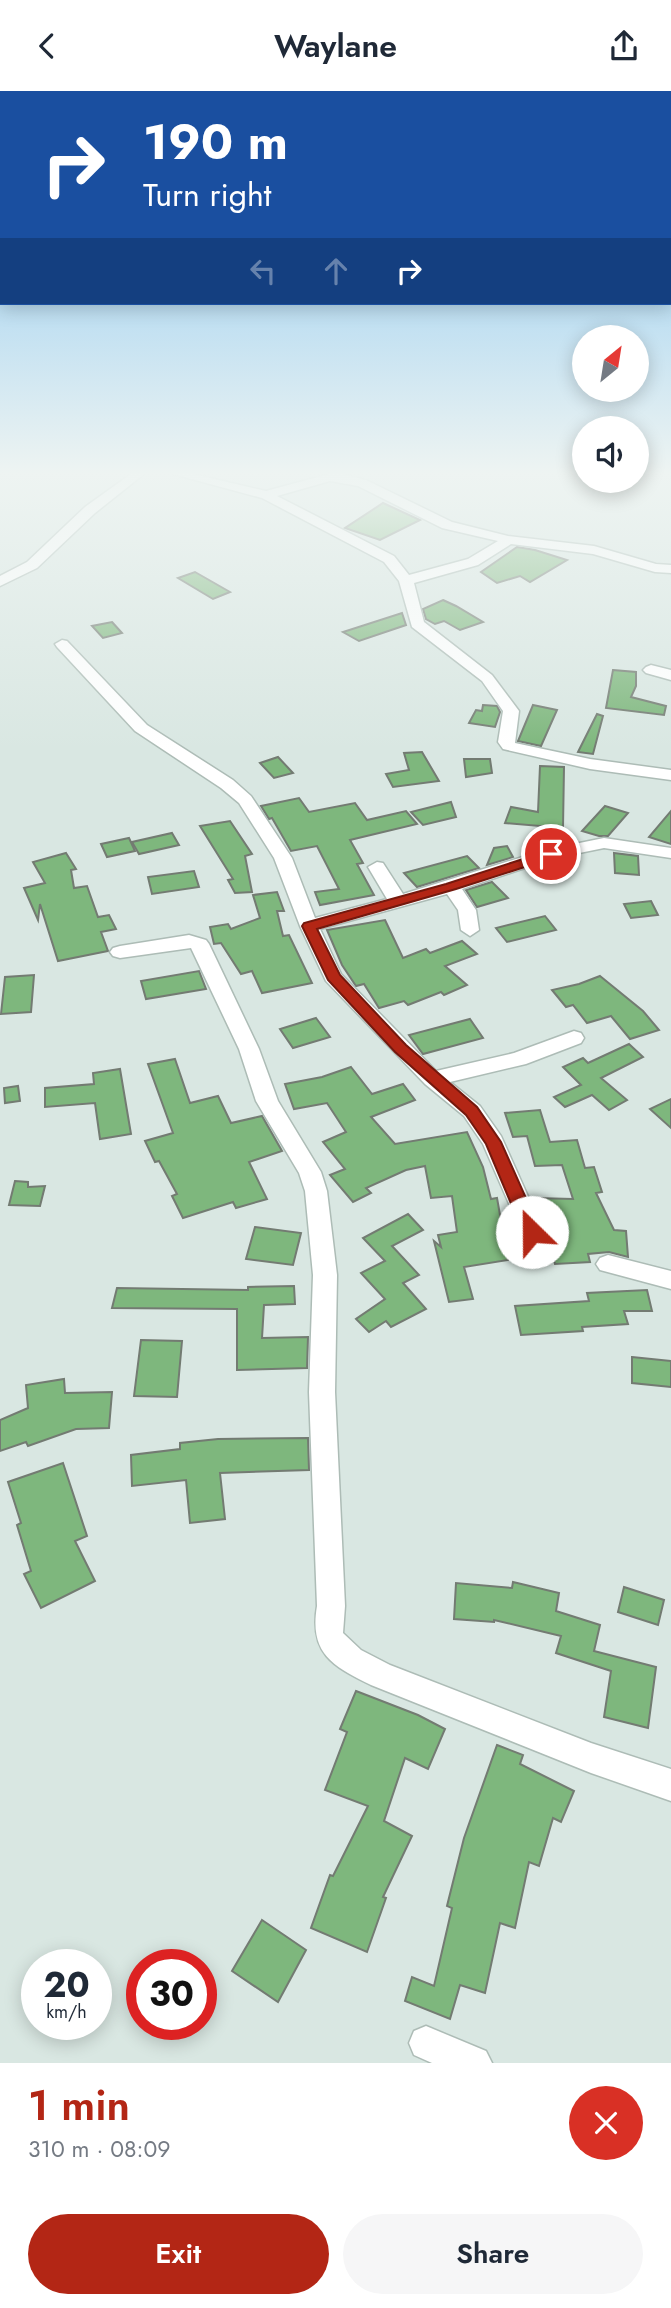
<!DOCTYPE html>
<meta charset="utf-8">
<style>
body{margin:0;font-family:Jost,sans-serif;background:#f6f6f7;color:#1f2937;height:100vh;display:flex;flex-direction:column;font-size:26px;white-space:nowrap}
*{box-sizing:border-box;margin:0}
p{font-size:23px;color:#747a83}
.icon{flex:none;width:38px;height:38px;fill:none;stroke:currentColor;stroke-width:2;stroke-linecap:round;stroke-linejoin:round}
.map{position:relative;height:1972px;overflow:hidden}
.drawer{display:flex;flex-direction:column;background:#fff;flex:1}
.drawer>*{flex:none}
.guide{position:absolute;left:0px;top:0px;width:672px;height:214px;box-shadow:0 4px 18px #0003;background:#1a4fa0;color:#fff;overflow:hidden}
.needle{width:46px;rotate:30deg}
.fabs{position:absolute;left:572px;top:234px;display:grid;gap:14px}
.fabs a{display:grid;place-items:center;width:77px;height:77px;border-radius:50%;background:#fff;box-shadow:0 4px 18px #0003;font-size:35px}
.speed{position:absolute;left:21px;top:1858px;display:flex;gap:14px;font-size:35px;font-weight:700;text-align:center}
.speed>*{display:grid;place-content:center;width:91px;height:91px;border-radius:50%;background:#fff;box-shadow:0 4px 18px #0003;line-height:1}
.speed small{font-size:18px;font-weight:400}
.speed .limit{border:10px solid #d22;background:#fff;color:#111}
.pin{position:absolute;display:grid;place-items:center;width:60px;height:60px;color:#fff;margin:-30px;border:4px solid #fff;border-radius:50%;box-shadow:0 2px 7px #0007}
.me{position:absolute;width:77px;margin:-38px;rotate:337deg;stroke-linejoin:round;filter:drop-shadow(0 0 5px #0008)}
.turn{display:flex;align-items:center;gap:24px;height:147px;padding:0 28px;font-size:32px}
.turn .icon{width:91px;height:91px;stroke-width:2.5}
.turn b{display:block;font-size:49px;line-height:60px}
.lanes{display:flex;align-items:center;height:66px;padding:0 28px;background:#0003;justify-content:center;gap:35px;direction:ltr}
.lanes .off{opacity:.35}
.round{display:grid;place-items:center;flex:none;width:74px;height:74px;border-radius:37px;background:#f6f6f7}
.summary{display:flex;align-items:center;justify-content:space-between;height:119px;padding:0 28px}
h1{font-size:42px;font-weight:600;line-height:52px;color:#b32615}
.primary-button{display:flex;gap:14px;margin-top:auto;padding:14px 28px}
.primary-button a{flex:1;height:80px;border-radius:42px;background:#b32615;color:#fff;font-size:28px;font-weight:600;line-height:80px;text-align:center}
.primary-button a+a{background:#f6f6f7;color:#1f2937}
header{display:flex;justify-content:space-between;align-items:center;height:91px;padding:0 28px;background:#fff;font-size:32px;font-weight:600}
.map>svg:first-child{display:block}
.building{fill:#7eb77d;stroke:#737b72;stroke-width:2}
.lines{fill:none;stroke-linecap:round;stroke-linejoin:round}
.minor-casing{stroke:#adbcb6;stroke-width:3}
.minor{fill:#fff;fill-rule:evenodd}
.route{fill:#b32615;stroke:#74190e;stroke-width:2}
</style>
<header><svg class="icon" aria-label="back" viewBox="0 0 24 24"><path d="M15 5l-7 7 7 7"/></svg>Waylane<svg class="icon" aria-label="share" viewBox="0 0 24 24"><path d="M12 15V3M7 8l5-5 5 5M5 13v7h14v-7"/></svg></header>
<div class="map">
<svg width="671" height="1972" viewBox="0 0 671 1972">
<rect width="100%" height="100%" fill="#d9e7e2"/>
<g class="building">
<polygon points="383,412 420,429 380,449 345,437"/>
<polygon points="517,456 535,459 567,469 530,491 520,485 497,492 481,481"/>
<polygon points="195,481 230,501 213,508 178,487"/>
<polygon points="443,509 456,515 483,531 460,539 444,530 435,533 426,528 423,518"/>
<polygon points="402,522 406,534 359,550 343,541"/>
<polygon points="112,531 122,542 103,547 92,535"/>
<polygon points="613,579 636,581 636,595 631,606 666,615 664,624 606,617"/>
<polygon points="483,614 497,615 500,621 495,636 469,632 476,619 482,620"/>
<polygon points="533,614 557,619 541,655 518,650"/>
<polygon points="597,623 603,625 593,663 578,661"/>
<polygon points="422,661 439,690 393,696 386,683 409,679 404,662"/>
<polygon points="278,666 293,682 274,687 260,672"/>
<polygon points="464,668 490,668 492,682 466,686"/>
<polygon points="540,675 564,676 563,737 505,732 511,716 538,721"/>
<polygon points="299,707 309,721 355,712 367,729 406,720 417,733 350,749 363,772 357,773 374,804 320,814 315,801 339,798 317,755 291,760 272,727 269,728 261,715"/>
<polygon points="451,711 456,726 423,734 411,721"/>
<polygon points="605,715 628,722 608,745 599,745 582,740"/>
<polygon points="671,720 671,753 649,746"/>
<polygon points="230,730 252,763 245,765 252,801 235,802 228,789 233,788 200,735"/>
<polygon points="172,742 179,754 139,763 132,751"/>
<polygon points="129,747 135,760 107,766 101,753"/>
<polygon points="507,755 513,766 487,774 494,757"/>
<polygon points="66,762 76,778 71,779 74,797 87,795 98,826 109,824 116,838 101,841 108,860 58,870 40,813 38,829 24,797 45,792 33,771"/>
<polygon points="614,762 638,765 639,784 615,782"/>
<polygon points="467,765 479,777 417,796 404,782"/>
<polygon points="194,780 199,796 152,803 148,786"/>
<polygon points="492,791 508,807 477,816 466,799"/>
<polygon points="277,801 284,820 277,820 283,845 289,844 312,892 262,902 252,880 241,883 221,852 214,853 210,836 228,833 231,838 260,827 253,804"/>
<polygon points="651,810 658,824 631,827 624,813"/>
<polygon points="545,825 556,839 507,851 496,837"/>
<polygon points="385,829 403,867 426,858 430,862 462,850 477,863 445,875 467,894 444,904 441,901 408,914 404,910 379,917 364,893 356,895 342,874 327,839"/>
<polygon points="199,880 206,898 146,908 141,890"/>
<polygon points="34,884 31,921 1,923 5,886"/>
<polygon points="600,885 643,920 659,939 630,948 611,925 587,932 573,914 566,916 552,899 579,893"/>
<polygon points="316,927 330,946 293,957 280,938"/>
<polygon points="470,928 483,947 423,963 409,944"/>
<polygon points="629,953 643,966 601,987 627,1009 609,1019 592,1004 565,1016 554,1006 581,994 563,976 583,967 588,972"/>
<polygon points="175,968 190,1012 218,1005 231,1032 262,1025 282,1060 249,1071 267,1108 236,1117 233,1111 183,1127 172,1105 177,1103 159,1070 155,1071 145,1050 173,1042 148,973"/>
<polygon points="351,976 372,1003 403,993 415,1009 371,1026 395,1053 467,1041 483,1076 491,1108 497,1107 508,1169 464,1176 473,1208 449,1211 434,1150 441,1156 438,1144 457,1141 452,1105 431,1107 425,1075 406,1079 366,1097 371,1102 353,1111 330,1084 345,1078 323,1051 346,1041 327,1012 294,1018 285,993 322,986"/>
<polygon points="120,978 131,1043 100,1048 95,1012 45,1016 45,997 94,993 93,982"/>
<polygon points="18,995 20,1010 5,1012 4,997"/>
<polygon points="671,1008 671,1037 650,1018"/>
<polygon points="540,1019 550,1051 577,1049 585,1077 594,1076 602,1101 596,1102 614,1139 626,1140 628,1166 609,1161 588,1163 590,1171 555,1173 545,1132 536,1116 535,1107 573,1108 562,1074 535,1075 527,1045 513,1046 505,1022"/>
<polygon points="15,1090 28,1091 28,1096 45,1095 40,1115 9,1114"/>
<polygon points="408,1123 423,1139 392,1155 419,1184 403,1192 426,1218 391,1236 386,1230 369,1241 356,1228 385,1208 361,1182 385,1170 363,1147"/>
<polygon points="255,1136 301,1142 293,1174 246,1168"/>
<polygon points="294,1195 295,1213 264,1214 262,1247 308,1246 307,1277 237,1279 237,1218 112,1217 117,1197 248,1199 248,1196"/>
<polygon points="647,1199 652,1220 624,1220 628,1233 582,1236 583,1240 521,1244 515,1215 589,1210 587,1202"/>
<polygon points="141,1249 182,1250 177,1306 134,1305"/>
<polygon points="632,1266 671,1270 671,1296 632,1292"/>
<polygon points="64,1288 65,1302 112,1301 109,1337 76,1338 28,1355 26,1351 0,1360 0,1329 28,1317 26,1294"/>
<polygon points="308,1347 309,1379 220,1382 225,1428 190,1432 186,1389 132,1395 131,1364 180,1358 180,1352 218,1348"/>
<polygon points="63,1372 87,1445 75,1450 95,1490 41,1517 24,1483 31,1480 17,1434 21,1432 8,1391"/>
<polygon points="513,1491 559,1502 556,1520 600,1534 594,1560 656,1576 648,1637 604,1626 611,1580 556,1562 561,1545 494,1529 494,1531 454,1528 456,1492 512,1497"/>
<polygon points="624,1496 664,1509 658,1534 618,1521"/>
<polygon points="356,1600 418,1624 445,1638 428,1678 405,1667 384,1730 412,1745 383,1806 386,1807 367,1861 311,1837 330,1784 333,1785 368,1715 325,1699 347,1641 340,1638"/>
<polygon points="497,1654 523,1664 520,1673 574,1700 561,1731 553,1727 539,1775 529,1771 515,1837 500,1832 485,1902 460,1894 450,1928 405,1910 412,1886 434,1895 452,1817 447,1815 464,1747"/>
<polygon points="262,1829 306,1859 278,1911 232,1880"/>
</g>
<g class="lines">
<g class="minor-casing">
<g id="minor">
<polygon points="131,383 144,383 95,422 37,477 0,495 0,485 27,471 85,416"/>
<path d="M173,383H193L266,400L329,383H342L366,389L452,431L508,445L594,455L656,473L671,474V482L655,481L593,463L511,453L478,474L414,492L424,531L492,584L519,620L515,652L590,668L671,679V689L590,678L503,658L498,651L503,620L482,590L412,536L399,490L384,471L262,407ZM330,390L358,395L442,437L498,450L468,468L409,484L394,465L277,405Z"/>
<polygon points="62,549 67,550 147,634 233,689 251,705 292,767 315,827 387,808 368,776 377,771 383,772 403,803 545,759 604,747 671,757 671,767 604,757 555,767 462,798 476,819 479,839 470,845 461,839 458,819 447,803 320,838 341,883 436,980 514,962 574,940 581,942 584,947 581,952 526,973 450,991 480,1015 501,1045 544,1141 540,1147 532,1150 524,1147 483,1053 464,1025 425,993 326,890 300,835 274,767 239,712 221,697 135,640 57,556 55,553"/>
<polygon points="651,574 671,579 671,589 646,582 643,579 646,576"/>
<path d="M189,844L206,849L209,853L259,958L278,1010L321,1081L327,1100L337,1184L335,1301L345,1515L343,1542L361,1559L390,1574L591,1652L671,1678V1710L591,1682L371,1594C332,1575 309,1562 317,1515L309,1301L313,1184L305,1100L299,1082L256,1010L239,958L191,857L120,867L113,865L110,861L113,857L120,855Z"/>
<polygon points="608,1164 671,1180 671,1198 600,1179 596,1173 600,1167"/>
<polygon points="426,1935 486,1960 492,1972 432,1972 414,1964 409,1952 414,1940"/>
</g>
</g>
<use href="#minor" class="minor"/>
</g>
<linearGradient id="sky" x2="0" y2="1"><stop stop-color="#7dc2f1"/><stop offset="0.58" stop-color="#eef4f2"/><stop offset="1" stop-color="#eef4f2" stop-opacity="0"/></linearGradient>
<rect width="671" height="659" fill="url(#sky)"/>
<polygon class="route" points="551,759 556,760 556,766 456,798 317,838 340,884 406,954 477,1016 501,1051 541,1141 538,1146 526,1146 523,1141 486,1053 466,1024 395,961 328,889 302,835 304,832 446,793"/>
</svg>
<div class="fabs">
<a><svg class="needle" viewBox="-14 -14 28 28"><path d="M0-13l5 13h-10z" fill="#e53935"/><path d="M0 13l5-13h-10z" fill="#747a83"/></svg></a>
<a><svg class="icon" aria-label="sound" viewBox="0 0 24 24"><path d="M4 9h4l5-4v14l-5-4H4zM17 9q2 3 0 6"/></svg></a>
</div>
<div class="speed"><div>20<small>km/h</small></div><div class="limit">30</div></div>
<div class="pin" style="left:551px;top:763px;background:#d93025"><svg class="icon" aria-label="arrive" viewBox="0 0 24 24"><path d="M6 21V4h12l-3 4 3 4H6"/></svg></div>
<svg class="me" style="left:532px;top:1141px" viewBox="-20 -20 40 40"><circle r="19" fill="#fff"/><path d="M0-13L10 11 0 6-10 11z" fill="#b32615"/></svg>
<div class="guide">
<div class="turn"><svg class="icon" aria-label="right" viewBox="0 0 24 24"><path d="M7 20v-9h11M14 6l5 5-5 5"/></svg><div><b>190 m</b>Turn right</div></div>
<div class="lanes"><svg class="icon off" aria-label="left" viewBox="0 0 24 24"><path d="M17 20v-9H6M10 6l-5 5 5 5"/></svg><svg class="icon off" aria-label="ahead" viewBox="0 0 24 24"><path d="M12 20V5M6 11l6-6 6 6"/></svg><svg class="icon" aria-label="right" viewBox="0 0 24 24"><path d="M7 20v-9h11M14 6l5 5-5 5"/></svg></div>
</div>
</div>
<section class="drawer">
<div class="summary"><div><h1>1 min</h1><p>310 m · 08:09</p></div><a class="round" style="background:#d93025;color:#fff"><svg class="icon" aria-label="close" viewBox="0 0 24 24"><path d="M6 6l12 12M18 6L6 18"/></svg></a></div>
<div class="primary-button"><a>Exit</a><a>Share</a></div>
</section>
